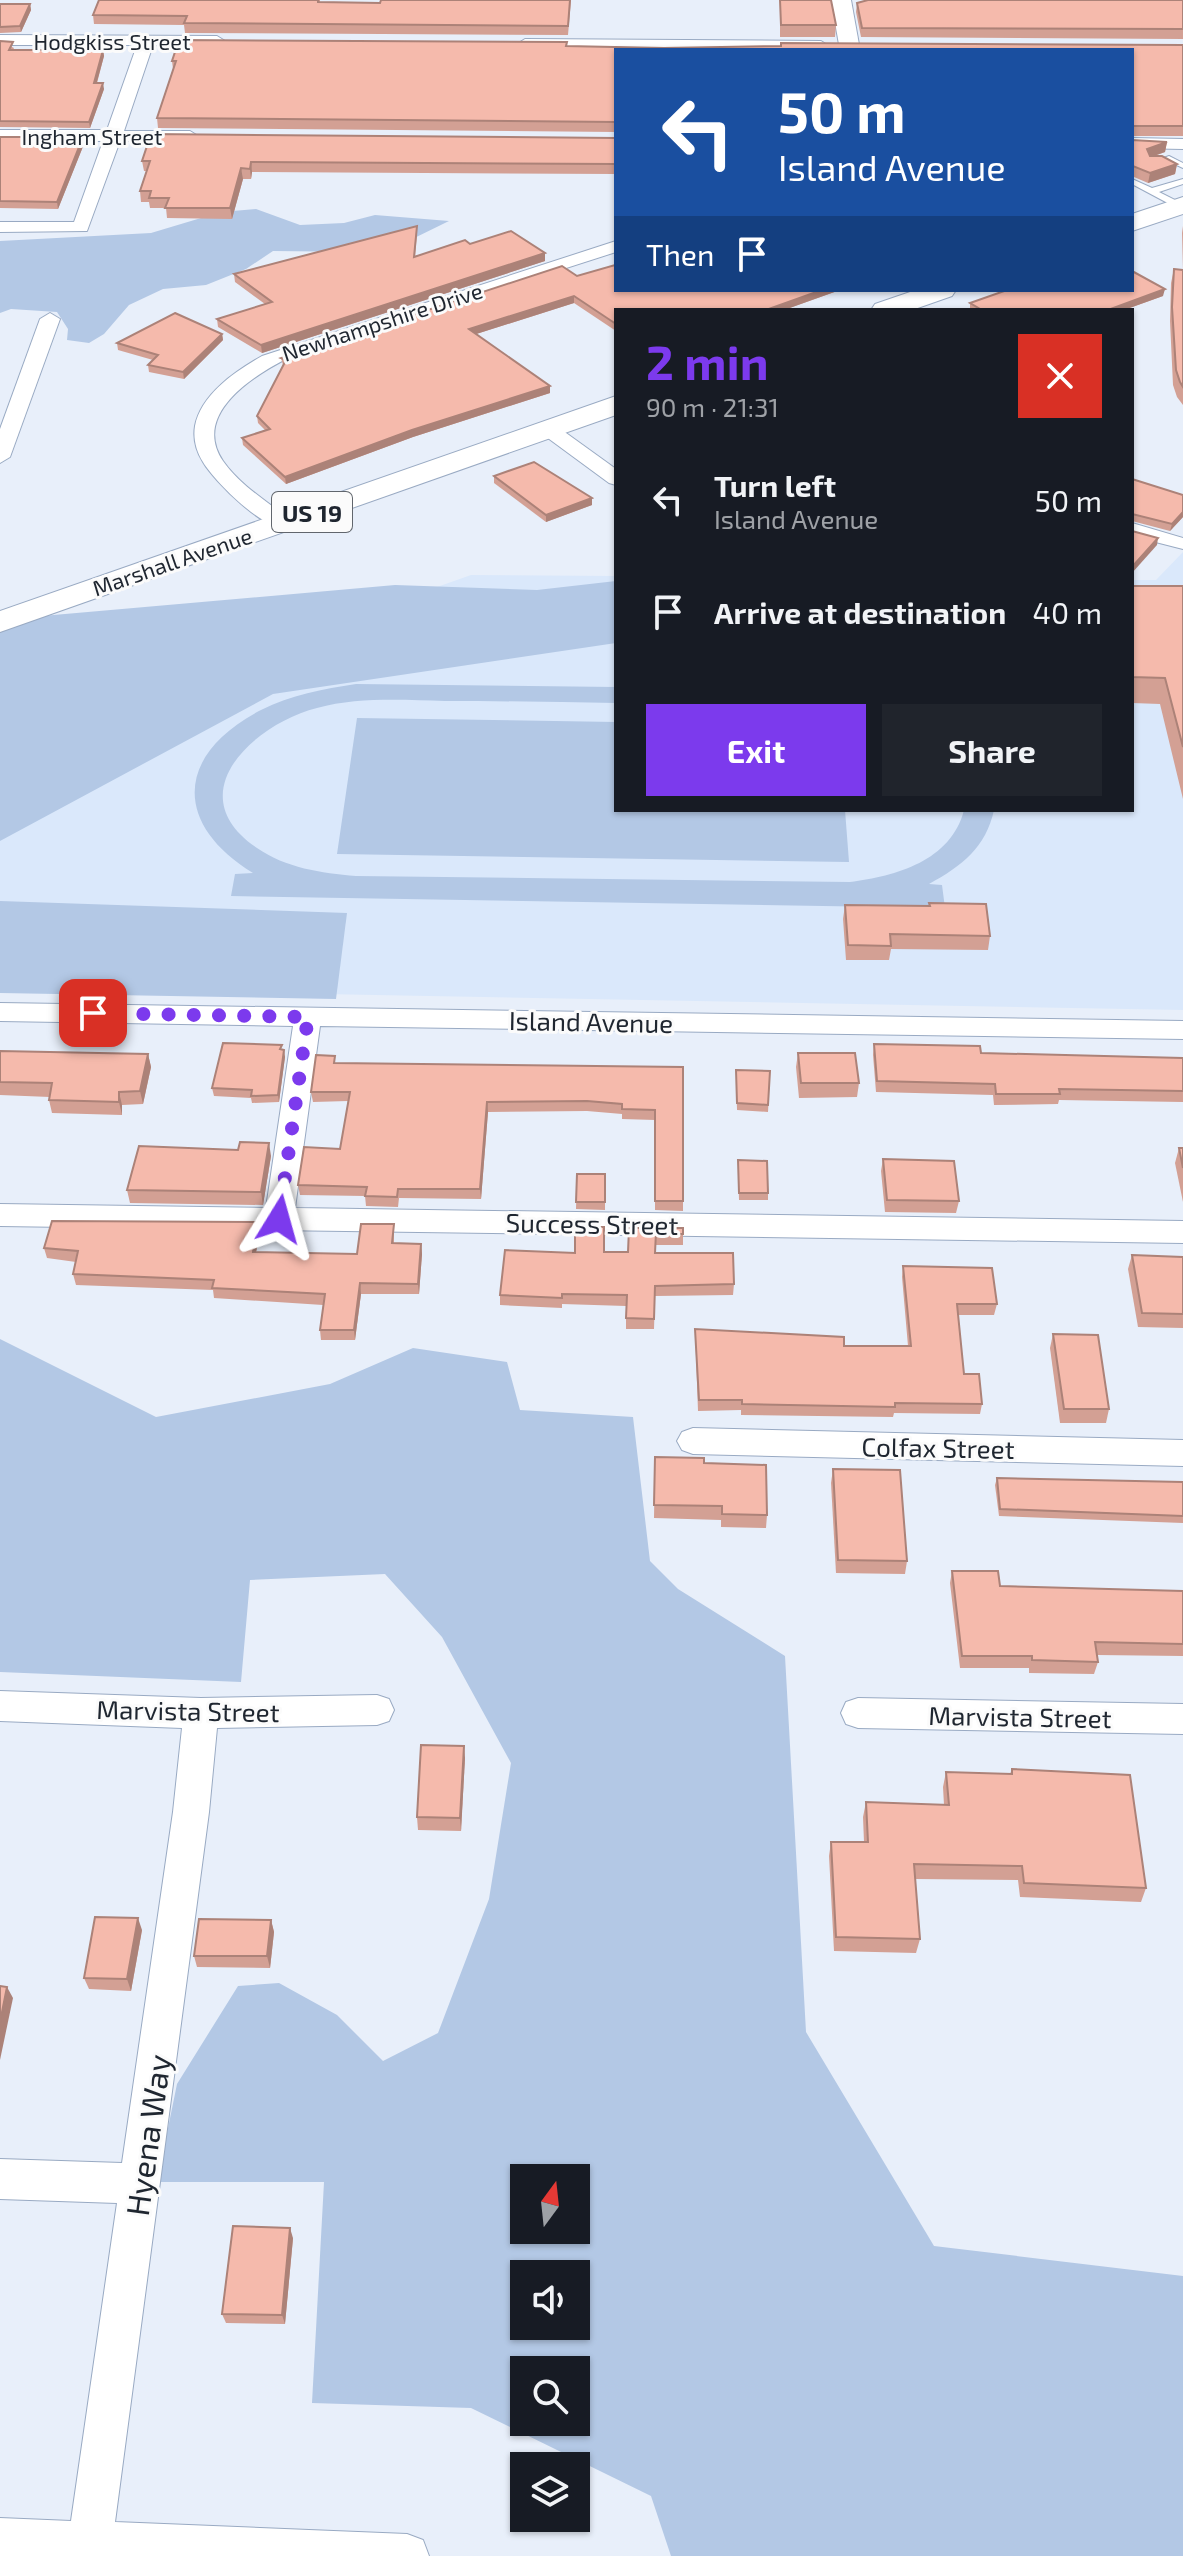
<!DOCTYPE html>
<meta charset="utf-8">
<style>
body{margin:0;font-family:"Exo 2",sans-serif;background:#20242c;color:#f1f3f6;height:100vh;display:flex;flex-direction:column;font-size:30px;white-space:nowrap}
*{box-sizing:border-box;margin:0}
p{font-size:26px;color:#9ea1a6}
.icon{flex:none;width:44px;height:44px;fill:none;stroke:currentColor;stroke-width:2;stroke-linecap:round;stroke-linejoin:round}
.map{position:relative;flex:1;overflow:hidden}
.panel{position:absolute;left:614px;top:308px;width:520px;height:504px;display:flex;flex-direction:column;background:#171b24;border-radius:0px;box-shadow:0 2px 6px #0004}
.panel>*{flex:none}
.banner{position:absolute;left:614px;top:48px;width:520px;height:244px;border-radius:0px;box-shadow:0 2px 6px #0004;background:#1a4fa0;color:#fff;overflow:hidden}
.needle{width:52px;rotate:15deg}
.fabs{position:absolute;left:510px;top:2164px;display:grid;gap:16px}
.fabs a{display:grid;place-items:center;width:80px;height:80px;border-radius:0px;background:#171b24;box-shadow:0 2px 6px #0004;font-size:40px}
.pin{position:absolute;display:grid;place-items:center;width:68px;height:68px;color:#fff;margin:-34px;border-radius:16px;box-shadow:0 4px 12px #0006}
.me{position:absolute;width:88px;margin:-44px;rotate:8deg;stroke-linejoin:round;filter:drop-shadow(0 0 6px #0008)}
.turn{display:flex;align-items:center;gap:28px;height:168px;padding:0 32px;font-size:36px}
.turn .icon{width:104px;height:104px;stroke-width:2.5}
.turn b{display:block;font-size:56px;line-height:68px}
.then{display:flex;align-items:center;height:76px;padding:0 32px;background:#0003;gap:16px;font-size:30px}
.round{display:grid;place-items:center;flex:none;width:84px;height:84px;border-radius:0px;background:#20242c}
.head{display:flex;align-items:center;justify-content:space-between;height:136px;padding:0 32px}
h1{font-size:48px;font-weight:700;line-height:60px;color:#7c3aed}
.cta{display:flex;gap:16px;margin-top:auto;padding:16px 32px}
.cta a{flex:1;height:92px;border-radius:0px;background:#7c3aed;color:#fff;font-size:32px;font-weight:700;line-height:92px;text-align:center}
.cta a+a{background:#20242c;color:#f1f3f6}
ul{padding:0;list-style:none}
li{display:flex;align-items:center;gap:24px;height:112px;padding:0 32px}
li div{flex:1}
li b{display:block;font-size:30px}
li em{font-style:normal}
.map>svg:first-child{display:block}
.built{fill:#dae8fb}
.green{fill:#b3c8e5;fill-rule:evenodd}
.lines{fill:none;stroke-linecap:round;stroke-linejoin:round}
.service-casing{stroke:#99aac3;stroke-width:2}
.minor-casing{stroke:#99aac3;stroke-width:2}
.tertiary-casing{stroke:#99aac3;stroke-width:2}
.primary-casing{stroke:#99aac3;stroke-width:2}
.service{fill:#fff;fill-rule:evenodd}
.minor{fill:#fff;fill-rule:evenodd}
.tertiary{fill:#fff;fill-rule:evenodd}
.primary{fill:#fff;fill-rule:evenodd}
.wall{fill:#d3a094}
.shaded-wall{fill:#ac8278}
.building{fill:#f5baac;stroke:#ac8278;stroke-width:2}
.route{stroke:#7c3aed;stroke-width:14;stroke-dasharray:0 25.2}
.labels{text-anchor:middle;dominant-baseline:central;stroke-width:6;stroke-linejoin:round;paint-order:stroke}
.far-street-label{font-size:22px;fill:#1f2630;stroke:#fbfbfb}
.shield{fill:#fbfbfb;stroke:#61666d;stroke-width:2}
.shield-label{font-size:24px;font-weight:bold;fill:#1f2630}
.street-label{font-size:26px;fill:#1f2630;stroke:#fbfbfb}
.near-street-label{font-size:32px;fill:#1f2630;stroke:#fbfbfb}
</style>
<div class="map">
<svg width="1183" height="2556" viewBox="0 0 1183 2556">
<rect width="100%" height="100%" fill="#e8effa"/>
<polygon class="built" points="1183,552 1183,1010 0,988 0,741 471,575 616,576 616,810 1132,810 1132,580 1156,580"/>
<g class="green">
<polygon points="256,209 300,225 344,223 375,215 449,221 396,247 363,252 273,251 246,269 206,285 163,289 129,305 104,334 89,343 67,340 68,329 57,312 11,309 0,313 0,241 151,233 221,212"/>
<polygon points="616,581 616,643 273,694 0,841 0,622 8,619 395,585 537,590"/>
<path d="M356,684L616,687V703C559,702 502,701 445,701C402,700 358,697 317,708C254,724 177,794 257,848C286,868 321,873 356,876L850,882C896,876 951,861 964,810H994C986,847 962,866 929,884L942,885L945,908L231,896L235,874L253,873C172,823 176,754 261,710C291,695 323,689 356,684Z"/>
<polygon points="357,718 616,722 616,810 845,810 849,862 337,854"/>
<polygon points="0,901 347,913 336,999 0,993"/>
<path d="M0,1339L156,1417L330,1384L413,1348L507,1362L520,1410L633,1417L650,1561L678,1589L785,1656L806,2032L934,2246L1183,2276V2556H671L651,2496L471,2408L312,2403L324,2182H157L177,2084L238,1986L279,1983L337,2015L383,2061L438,2033L489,1899L511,1763L442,1637L385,1574L250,1580L241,1682L0,1672ZM524,2178H576V2230H524ZM524,2274H576V2326H524ZM524,2370H576V2422H524Z"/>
</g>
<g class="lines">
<g class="service-casing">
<g id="service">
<polygon points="1169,156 1183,163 1183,168 1168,161 1154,165 1150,163"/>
<polygon points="1132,179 1152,188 1183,179 1183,184 1159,192 1183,204 1183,208 1177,208 1132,184"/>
</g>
</g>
<g class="minor-casing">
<g id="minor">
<polygon points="0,35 217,36 225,41 217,46 153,45 124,131 190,131 198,136 196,140 120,141 87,231 0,232 0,222 74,222 103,141 0,140 0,130 107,130 137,45 0,45"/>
<polygon points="525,39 821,41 829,46 824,50 519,47 517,44"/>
<polygon points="1132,138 1183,139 1183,149 1132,148"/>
<path d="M616,241V252L290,357C254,375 191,414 223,461C239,484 266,501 288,518L291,523L288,528C266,533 214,481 203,462C196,451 193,438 195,426C201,394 236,371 262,356Z"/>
<polygon points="50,313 60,319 10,457 0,463 0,429 40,319"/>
<polygon points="548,423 555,425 616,469 616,485 609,483 541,433 538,429"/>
<polygon points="1132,523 1183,538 1183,549 1132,536"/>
<polygon points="0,1003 1183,1021 1183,1039 320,1026 295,1208 1183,1221 1183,1243 0,1226 0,1204 266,1208 293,1026 0,1021"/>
<polygon points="693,1428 1183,1440 1183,1466 693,1454 682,1450 677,1441 682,1432"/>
<polygon points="0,1691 201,1698 377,1695 389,1699 394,1710 389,1721 377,1725 217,1728 209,1812 115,2522 407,2534 423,2540 429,2556 0,2556 0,2518 71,2521 117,2203 0,2199 0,2159 122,2163 173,1812 182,1728 0,1721"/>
<polygon points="858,1698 1183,1704 1183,1734 858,1728 846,1724 841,1713 846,1702"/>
</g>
</g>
<g class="tertiary-casing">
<polygon id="tertiary" points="831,0 851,0 860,50 840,50"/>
</g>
<g class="primary-casing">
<g id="primary">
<polygon points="1183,197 1183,214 1132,231 1132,214"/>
<polygon points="916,290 956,290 952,296 912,310 871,310 875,304"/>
<polygon points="616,396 616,415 0,632 0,611"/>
</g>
</g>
<use href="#service" class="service"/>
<use href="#minor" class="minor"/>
<use href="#tertiary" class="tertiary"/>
<use href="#primary" class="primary"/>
</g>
<g class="wall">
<polygon points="99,0 320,0 320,2 380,3 381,0 571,0 568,35 185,33 184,25 94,24 93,15"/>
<polygon points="780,0 836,25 835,37 780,37"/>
<polygon points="866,0 1183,0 1183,39 861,37 856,12 857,3 866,1"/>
<polygon points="0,4 30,4 31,10 21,32 0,33"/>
<polygon points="0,41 14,48 13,50 103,50 104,56 97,83 104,89 90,128 0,127"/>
<polygon points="1183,45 1183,136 1132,136 1132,50 616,50 616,132 158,128 157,118 173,69 172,61 566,46 664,48"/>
<polygon points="0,137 84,144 58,209 0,208"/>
<polygon points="616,138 616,174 252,172 251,179 243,179 232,219 167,218 166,208 150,208 149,202 141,202 140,191 147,171 144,171 142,161"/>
<polygon points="1132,140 1167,142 1165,152 1154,156 1177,164 1175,174 1148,183 1134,177 1133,188 1132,189"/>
<polygon points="1183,226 1183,405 1177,397 1173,385 1170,321 1171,283 1174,269 1183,270 1182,233"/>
<polygon points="417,233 415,257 470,244 545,261 262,353 218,327 217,319 265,304 235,282 234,274"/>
<polygon points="577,276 616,290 840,290 784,310 616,310 616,331 574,303 476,334 550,393 413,437 286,484 243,445 242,438 265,430 258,423 257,416 283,365 281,358"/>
<polygon points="1163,296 1124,310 970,310 970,303"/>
<polygon points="222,334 223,340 184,379 149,372 148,365 153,360 118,350 117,343"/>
<polygon points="494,476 592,505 546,522 494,483"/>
<polygon points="1132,479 1183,495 1183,517 1170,531 1132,521"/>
<polygon points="1132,586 1183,586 1183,799 1160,704 1132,703"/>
<polygon points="929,903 990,936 988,950 891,949 889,960 846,960 843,919 845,905 929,906"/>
<polygon points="874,1044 981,1053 1183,1058 1183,1102 1059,1100 1058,1104 994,1105 993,1095 876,1092 873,1055"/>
<polygon points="282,1050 285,1057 279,1102 252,1103 251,1098 214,1096 212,1088"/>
<polygon points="0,1051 148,1054 151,1067 143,1104 122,1105 122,1115 52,1113 49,1100 50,1097 0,1095"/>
<polygon points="798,1053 859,1083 857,1097 799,1098 796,1067"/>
<polygon points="336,1063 683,1067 683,1211 655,1210 655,1120 622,1119 622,1114 587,1111 488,1112 481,1199 399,1198 398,1207 366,1206 365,1196 300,1195 298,1185 340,1149 348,1101 313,1102 311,1092"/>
<polygon points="736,1070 770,1071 768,1112 737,1110"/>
<polygon points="1179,1148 1183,1148 1183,1202 1175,1163"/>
<polygon points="271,1156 263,1205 130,1203 127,1190"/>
<polygon points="883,1159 959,1201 956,1213 885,1212 881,1171"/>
<polygon points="738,1160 768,1193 768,1200 739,1200"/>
<polygon points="577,1174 605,1174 605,1210 576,1209"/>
<polygon points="258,1222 260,1233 256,1252 357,1254 394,1224 394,1243 421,1244 422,1254 419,1294 361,1294 355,1340 321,1340 320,1330 323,1305 214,1298 213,1290 76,1285 73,1274 76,1262 47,1258 44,1248"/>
<polygon points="629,1228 683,1228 683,1245 655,1245 655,1253 734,1284 733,1295 655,1296 654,1329 626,1329 626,1306 562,1304 562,1308 500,1305 500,1295 575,1253 628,1252"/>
<polygon points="1132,1255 1183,1257 1183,1328 1138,1327 1128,1269"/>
<polygon points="903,1266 997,1304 994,1315 958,1315 964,1374 982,1404 980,1414 894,1413 893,1417 741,1415 741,1410 698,1411 695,1329 844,1346 908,1346 902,1277"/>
<polygon points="1053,1334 1109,1409 1106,1423 1060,1423 1050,1348"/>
<polygon points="655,1457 704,1463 767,1515 766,1528 721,1527 721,1520 654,1518"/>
<polygon points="833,1469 907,1561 905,1574 836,1573 831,1483"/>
<polygon points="997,1478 1183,1482 1183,1523 999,1516 995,1485"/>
<polygon points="952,1571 1000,1586 1183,1591 1183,1656 1097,1655 1098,1662 1094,1674 1029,1673 1029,1668 960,1668 950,1583"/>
<polygon points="465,1758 461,1831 418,1830 417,1817"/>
<polygon points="1012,1769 1146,1888 1141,1902 1020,1897 1018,1880 915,1879 920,1939 916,1953 834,1951 829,1856 831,1842 864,1842 863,1817 866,1802 944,1805 943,1787 946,1772 1010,1774"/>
<polygon points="271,1920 274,1932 270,1968 197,1967 194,1956"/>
<polygon points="142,1930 131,1991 89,1989 84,1978"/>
<polygon points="293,2238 285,2324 226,2323 222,2314"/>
</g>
<g class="shaded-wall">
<polygon points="30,4 31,10 21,32 20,26"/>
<polygon points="103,50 104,56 95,89 94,83"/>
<polygon points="103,83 104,89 90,128 89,122"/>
<polygon points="83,137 84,144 58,209 57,202"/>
<polygon points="1167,142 1165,152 1145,159 1147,149"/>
<polygon points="251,162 252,172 251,179 250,169"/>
<polygon points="1177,164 1175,174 1148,183 1150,173"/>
<polygon points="241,168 243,179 232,219 230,208"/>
<polygon points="545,253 545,261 262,353 261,345"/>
<polygon points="1165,289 1163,296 1124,310 1108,310"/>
<polygon points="822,290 840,290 784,310 766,310"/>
<polygon points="574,296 574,303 470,336 469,329"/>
<polygon points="222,334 223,340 184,379 183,372"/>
<polygon points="550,386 550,393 413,437 286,484 285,477 412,430"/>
<polygon points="592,498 592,505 546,522 546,515"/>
<polygon points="1183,512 1183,517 1170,531 1172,524"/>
<polygon points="1158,538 1157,545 1132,573 1132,567"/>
<polygon points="284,1050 285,1057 279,1102 278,1095"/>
<polygon points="148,1054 151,1067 143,1104 140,1091"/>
<polygon points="119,1092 122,1105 122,1115 119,1102"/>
<polygon points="487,1102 488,1112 481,1199 480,1189"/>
<polygon points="269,1143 271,1156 263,1205 261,1192"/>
<polygon points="258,1222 260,1233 254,1262 253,1252"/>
<polygon points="421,1244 422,1254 419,1294 418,1284"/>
<polygon points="360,1283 361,1294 355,1340 354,1330"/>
<polygon points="464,1746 465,1758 461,1831 460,1818"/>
<polygon points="138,1918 142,1930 131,1991 127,1979"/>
<polygon points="271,1920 274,1932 270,1968 267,1956"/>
<polygon points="7,1987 13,1998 0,2060 0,2022"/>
<polygon points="290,2228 293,2238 285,2324 282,2315"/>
</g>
<g class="building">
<polygon points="99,0 318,0 318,2 380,3 381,0 570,0 568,26 184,23 187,16 93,15"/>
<polygon points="780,0 831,0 836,25 781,25"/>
<polygon points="868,0 1183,0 1183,29 862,28 857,3"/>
<polygon points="0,4 30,4 20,26 0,27"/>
<polygon points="179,40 567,42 566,46 664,48 781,46 781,43 1183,45 1183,126 1132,126 1132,50 616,50 616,122 157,118 176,61 172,61"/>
<polygon points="0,41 13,42 9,50 103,50 94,83 103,83 89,122 0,121"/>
<polygon points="151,134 616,138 616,164 251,162 250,169 241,168 230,208 165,208 169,198 149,198 151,191 140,191 150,161 142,161"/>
<polygon points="0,137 83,137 57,202 0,201"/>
<polygon points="1132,140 1167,142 1147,149 1150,156 1162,156 1177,164 1150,173 1133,166 1132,170"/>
<polygon points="417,226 414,257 465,240 470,244 511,231 545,253 261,345 217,319 272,302 234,274"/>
<polygon points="615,265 616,290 822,290 766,310 616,310 616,324 574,296 469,329 550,386 412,430 285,477 242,438 270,429 257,416 286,360 281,358 562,266 577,276"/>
<polygon points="1174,269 1183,270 1183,387 1180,382 1176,370 1172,307"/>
<polygon points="1132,271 1165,289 1108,310 982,310 970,303 1007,290 1132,290"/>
<polygon points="175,313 222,334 183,372 148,365 158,355 117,343"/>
<polygon points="534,462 592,498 546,515 494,476"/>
<polygon points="1132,479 1183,495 1183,512 1172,524 1132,514"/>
<polygon points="1132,531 1158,538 1132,567"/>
<polygon points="1132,586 1183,586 1183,747 1165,678 1132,677"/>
<polygon points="929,903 986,904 990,936 890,934 891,946 848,945 845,905 930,906"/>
<polygon points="223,1043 282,1045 280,1049 284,1050 278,1095 251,1096 252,1090 212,1088"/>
<polygon points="874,1044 980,1046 981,1053 1183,1058 1183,1091 1059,1089 1060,1094 996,1094 995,1084 877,1081"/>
<polygon points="0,1051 148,1054 140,1091 119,1092 119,1102 49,1100 52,1083 0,1082"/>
<polygon points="798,1053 855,1053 859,1083 801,1083"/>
<polygon points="316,1055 335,1056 334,1063 683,1067 683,1201 655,1201 655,1110 622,1109 622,1104 587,1101 487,1102 480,1189 398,1189 397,1197 365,1196 367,1187 298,1185 304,1147 340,1149 350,1092 311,1092"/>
<polygon points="736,1070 770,1071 768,1105 737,1103"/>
<polygon points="240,1142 269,1143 261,1192 127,1190 139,1146 238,1150"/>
<polygon points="1179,1148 1183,1148 1183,1168"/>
<polygon points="883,1159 954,1161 959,1201 887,1200"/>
<polygon points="738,1160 767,1161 768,1193 739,1193"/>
<polygon points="577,1174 605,1174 605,1202 576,1202"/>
<polygon points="52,1221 258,1222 253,1252 357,1254 361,1224 394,1224 392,1243 421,1244 418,1284 360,1283 354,1330 320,1330 325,1294 212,1288 214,1280 73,1274 78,1251 44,1248"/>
<polygon points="575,1227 604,1227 604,1252 628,1252 629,1228 683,1228 683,1234 656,1234 656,1232 655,1253 733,1253 734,1284 655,1286 654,1319 626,1318 627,1295 562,1294 562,1298 500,1295 505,1250 575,1253"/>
<polygon points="1132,1255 1183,1257 1183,1314 1142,1313"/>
<polygon points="903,1266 992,1268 997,1304 957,1304 964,1374 979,1374 982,1404 895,1403 895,1407 742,1404 742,1400 699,1400 695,1329 844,1337 844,1346 911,1346"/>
<polygon points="1053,1334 1098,1335 1109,1409 1064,1409"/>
<polygon points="655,1457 704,1458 704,1463 766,1465 767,1515 722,1514 722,1506 654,1505"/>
<polygon points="833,1469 900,1470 907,1561 838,1560"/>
<polygon points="997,1478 1183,1482 1183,1516 1000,1509"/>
<polygon points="952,1571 998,1571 1000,1586 1183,1591 1183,1644 1095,1642 1098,1662 1032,1660 1032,1656 962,1656"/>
<polygon points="421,1745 464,1746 460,1818 417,1817"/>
<polygon points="1012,1769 1130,1775 1146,1888 1024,1883 1022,1866 914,1864 920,1939 836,1937 831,1842 868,1842 866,1802 949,1805 946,1772 1012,1774"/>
<polygon points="95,1917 138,1918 127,1979 84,1978"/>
<polygon points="199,1919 271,1920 267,1956 194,1956"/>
<polygon points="0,1986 7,1987 0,2022"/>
<polygon points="233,2226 290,2228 282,2315 222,2314"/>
</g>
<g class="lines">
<polyline class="route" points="93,1013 308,1017 279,1219"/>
</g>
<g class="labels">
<g class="far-street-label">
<text x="112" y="41">Hodgkiss Street</text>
<text x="92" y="136">Ingham Street</text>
<text transform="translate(382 321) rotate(-18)">Newhampshire Drive</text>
<text transform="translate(172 561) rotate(-19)">Marshall Avenue</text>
</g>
<rect class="shield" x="272" y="492" width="80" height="40" rx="6"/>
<g class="shield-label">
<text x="312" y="512">US 19</text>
</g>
<g class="street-label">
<text transform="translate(591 1021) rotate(1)">Island Avenue</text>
<text transform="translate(592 1223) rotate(1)">Success Street</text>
<text transform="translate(938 1447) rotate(1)">Colfax Street</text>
<text transform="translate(188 1710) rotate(1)">Marvista Street</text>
<text transform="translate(1020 1716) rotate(1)">Marvista Street</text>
</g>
<g class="near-street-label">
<text transform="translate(147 2135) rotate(-82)">Hyena Way</text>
</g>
</g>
</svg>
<div class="fabs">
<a><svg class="needle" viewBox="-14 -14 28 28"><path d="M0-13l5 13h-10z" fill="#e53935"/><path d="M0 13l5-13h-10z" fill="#9ea1a6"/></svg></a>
<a><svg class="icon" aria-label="sound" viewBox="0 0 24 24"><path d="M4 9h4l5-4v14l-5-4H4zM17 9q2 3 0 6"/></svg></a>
<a><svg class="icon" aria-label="search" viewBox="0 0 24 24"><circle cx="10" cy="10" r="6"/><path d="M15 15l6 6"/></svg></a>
<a><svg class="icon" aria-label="layers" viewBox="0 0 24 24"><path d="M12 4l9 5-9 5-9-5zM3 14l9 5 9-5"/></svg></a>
</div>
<div class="pin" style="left:93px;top:1013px;background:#d93025"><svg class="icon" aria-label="arrive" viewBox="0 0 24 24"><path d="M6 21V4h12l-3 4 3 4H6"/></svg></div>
<svg class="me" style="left:279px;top:1219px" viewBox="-20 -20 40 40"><path d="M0-17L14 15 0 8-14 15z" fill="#7c3aed" stroke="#fff" stroke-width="4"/></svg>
<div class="banner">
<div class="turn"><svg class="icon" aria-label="left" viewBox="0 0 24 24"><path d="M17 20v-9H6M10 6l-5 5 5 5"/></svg><div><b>50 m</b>Island Avenue</div></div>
<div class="then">Then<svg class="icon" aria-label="arrive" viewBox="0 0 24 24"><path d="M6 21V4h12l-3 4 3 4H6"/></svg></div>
</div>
<section class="panel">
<div class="head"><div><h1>2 min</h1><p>90 m · 21:31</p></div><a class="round" style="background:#d93025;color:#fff"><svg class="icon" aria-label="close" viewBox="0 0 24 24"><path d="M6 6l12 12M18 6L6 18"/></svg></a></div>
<ul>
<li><svg class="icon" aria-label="left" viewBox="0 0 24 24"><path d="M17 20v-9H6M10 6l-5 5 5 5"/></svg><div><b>Turn left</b><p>Island Avenue</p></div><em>50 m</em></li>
<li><svg class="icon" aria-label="arrive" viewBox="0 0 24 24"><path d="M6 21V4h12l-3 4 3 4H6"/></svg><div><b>Arrive at destination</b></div><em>40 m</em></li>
</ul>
<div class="cta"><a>Exit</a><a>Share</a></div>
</section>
</div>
